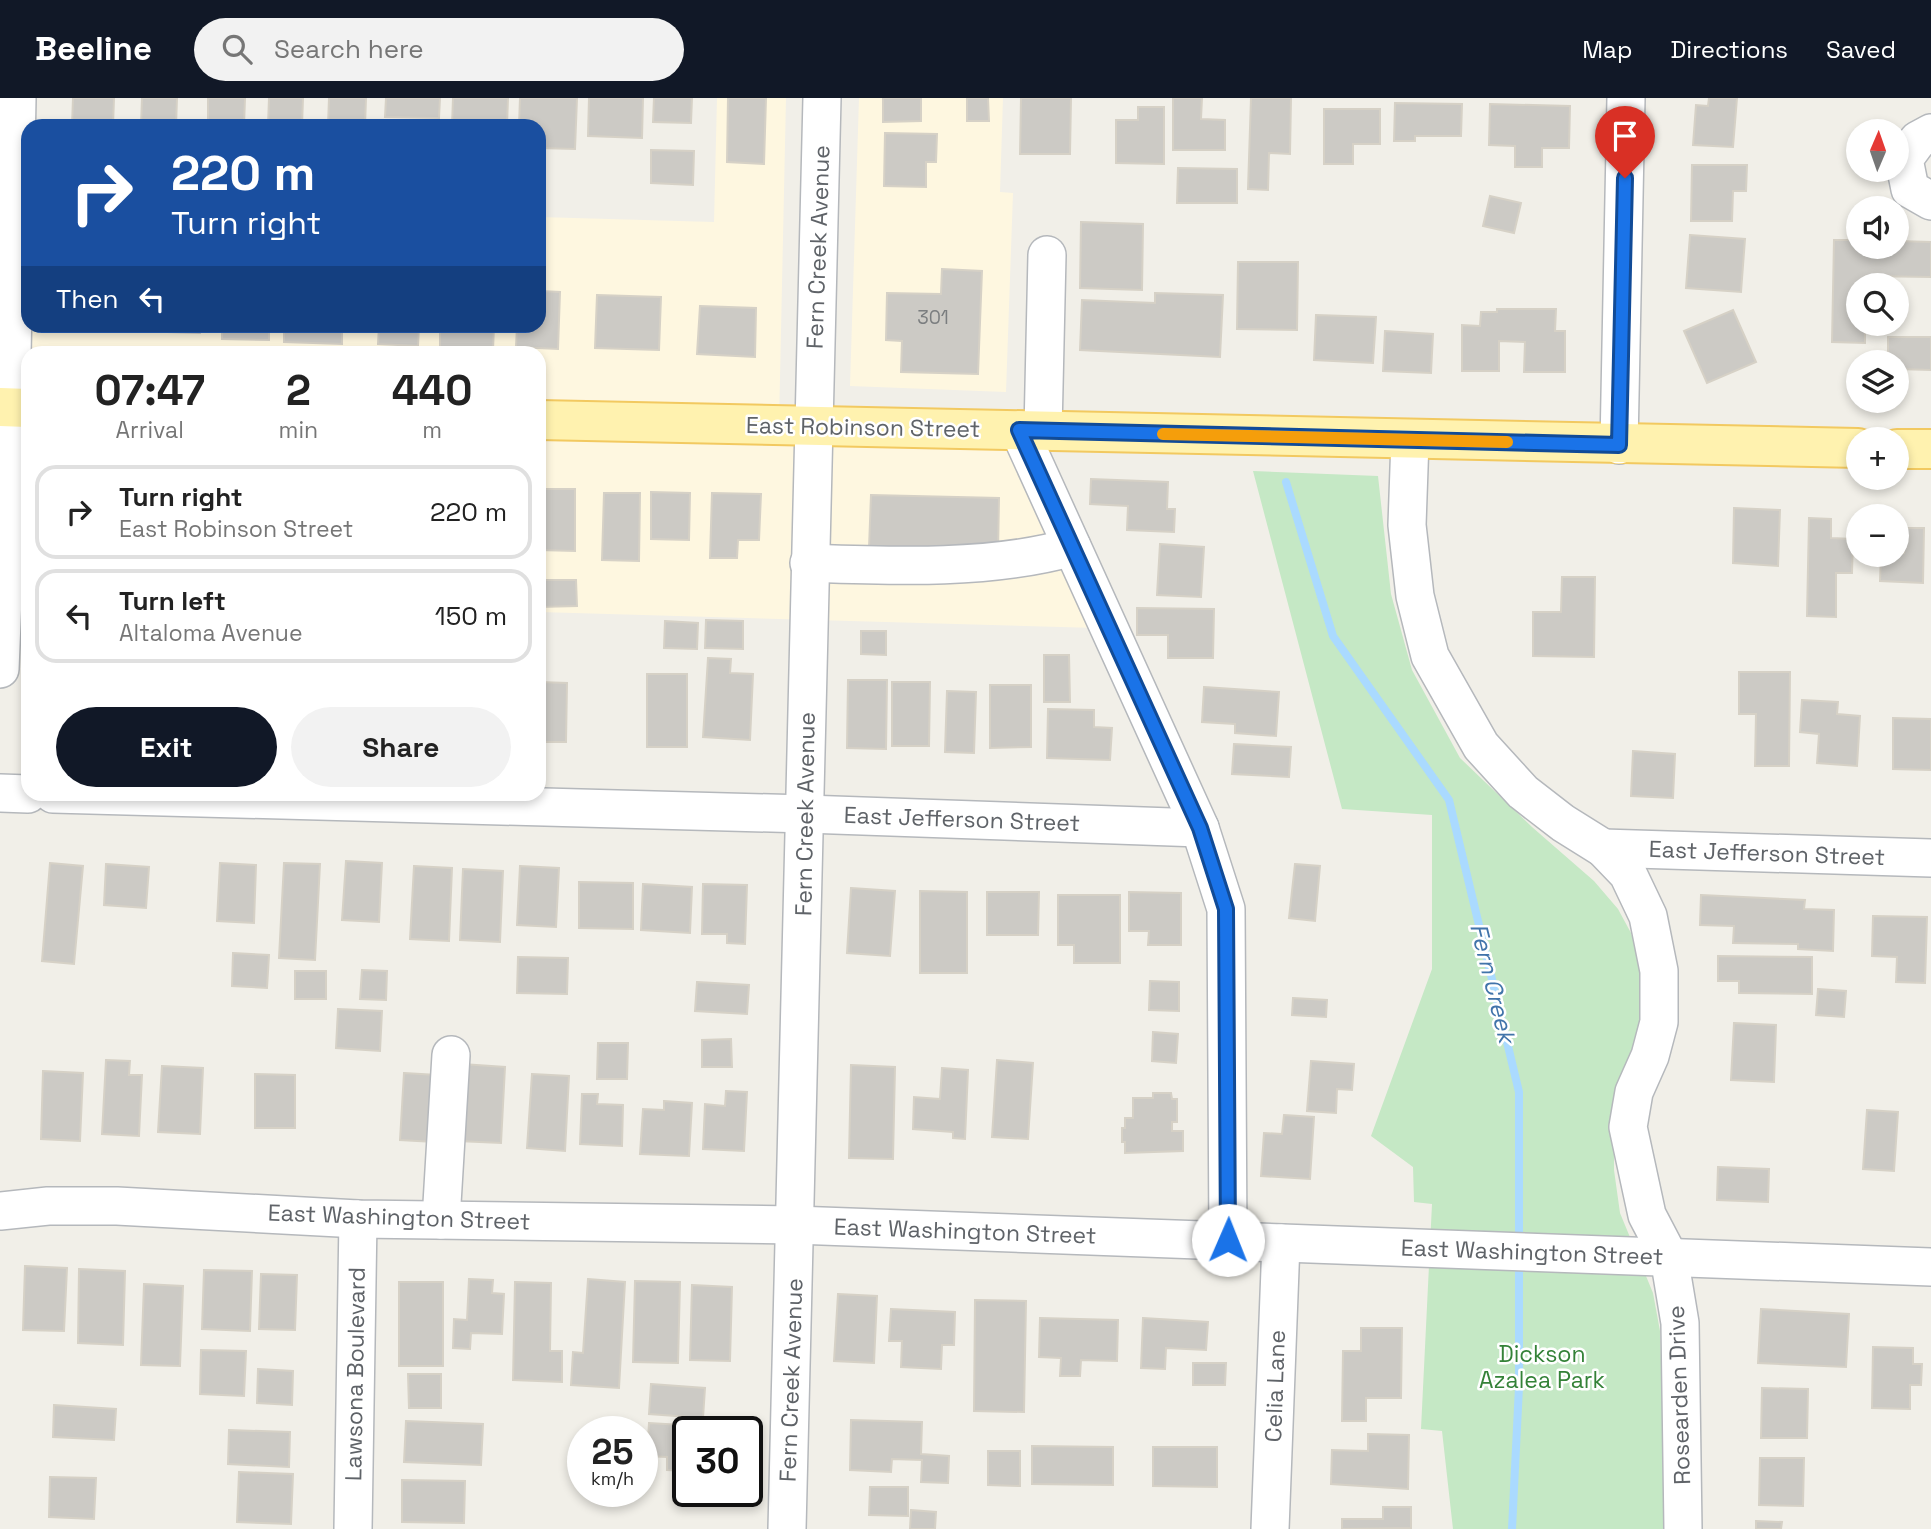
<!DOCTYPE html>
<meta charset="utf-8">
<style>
body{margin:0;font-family:"Space Grotesk",sans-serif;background:#f2f2f2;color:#222;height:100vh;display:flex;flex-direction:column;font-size:26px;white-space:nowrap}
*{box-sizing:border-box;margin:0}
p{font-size:23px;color:#767676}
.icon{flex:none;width:38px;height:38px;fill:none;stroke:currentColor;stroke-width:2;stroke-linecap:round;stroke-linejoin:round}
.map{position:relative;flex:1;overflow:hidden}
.panel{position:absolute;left:21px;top:248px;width:525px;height:455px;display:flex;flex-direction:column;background:#fff;border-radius:21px;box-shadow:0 4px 10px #0003}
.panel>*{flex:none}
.hud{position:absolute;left:21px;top:21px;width:525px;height:214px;border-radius:21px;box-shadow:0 4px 10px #0003;background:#1a4fa0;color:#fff;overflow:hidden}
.needle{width:46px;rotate:2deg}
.buttons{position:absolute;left:1846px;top:21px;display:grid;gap:14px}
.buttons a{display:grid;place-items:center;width:63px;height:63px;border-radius:50%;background:#fff;box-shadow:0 4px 10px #0003;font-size:35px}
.speed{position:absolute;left:567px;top:1318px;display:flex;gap:14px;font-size:35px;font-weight:700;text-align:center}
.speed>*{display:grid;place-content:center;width:91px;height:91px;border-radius:50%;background:#fff;box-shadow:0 4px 10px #0003;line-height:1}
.speed small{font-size:18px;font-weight:400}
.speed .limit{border:4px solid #111;border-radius:10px;background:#fff;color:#111}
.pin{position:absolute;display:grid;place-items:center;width:60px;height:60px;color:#fff;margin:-72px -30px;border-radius:50% 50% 50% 0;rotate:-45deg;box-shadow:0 0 7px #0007}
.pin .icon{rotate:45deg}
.me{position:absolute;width:77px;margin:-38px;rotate:1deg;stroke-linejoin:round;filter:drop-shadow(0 0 5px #0008)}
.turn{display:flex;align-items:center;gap:24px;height:147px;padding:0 35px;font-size:32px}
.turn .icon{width:91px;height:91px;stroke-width:2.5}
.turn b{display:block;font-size:49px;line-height:60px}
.then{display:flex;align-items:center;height:66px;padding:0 35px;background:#0003;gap:14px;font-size:26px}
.eta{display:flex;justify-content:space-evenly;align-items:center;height:119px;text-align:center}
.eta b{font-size:42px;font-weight:800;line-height:49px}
.action{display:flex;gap:14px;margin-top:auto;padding:14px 35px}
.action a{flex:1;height:80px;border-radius:42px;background:#111827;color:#fff;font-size:28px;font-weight:800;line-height:80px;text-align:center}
.action a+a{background:#f2f2f2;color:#222}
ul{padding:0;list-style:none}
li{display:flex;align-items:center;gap:21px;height:94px;margin:0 14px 10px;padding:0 21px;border:4px solid #e0e0e0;border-radius:21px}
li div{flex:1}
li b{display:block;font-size:26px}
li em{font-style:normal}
header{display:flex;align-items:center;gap:42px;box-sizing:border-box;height:98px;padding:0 35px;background:#111827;color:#fff}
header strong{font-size:33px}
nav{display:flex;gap:38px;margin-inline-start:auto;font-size:24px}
.search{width:490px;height:63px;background:#f2f2f2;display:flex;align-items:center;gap:18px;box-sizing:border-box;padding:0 24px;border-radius:38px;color:#767676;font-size:26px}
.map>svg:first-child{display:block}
.commercial{fill:#fef7e0}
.green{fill:#c5e8c5}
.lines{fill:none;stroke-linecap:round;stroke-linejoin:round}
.stream{stroke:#aadaff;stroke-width:8}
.building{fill:#cccac5;stroke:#d6d1c6;stroke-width:2}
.minor-casing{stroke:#b5b8bc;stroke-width:40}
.major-casing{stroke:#f2c960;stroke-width:42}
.minor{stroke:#fff;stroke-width:37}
.major{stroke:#fff2af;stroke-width:38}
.route-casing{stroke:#114b97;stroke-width:18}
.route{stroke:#1a73e8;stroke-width:12}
.slow{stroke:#f59e0b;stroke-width:12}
.labels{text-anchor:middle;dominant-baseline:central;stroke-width:5;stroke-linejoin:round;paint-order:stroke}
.number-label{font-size:19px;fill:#7a7d7f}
.street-label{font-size:23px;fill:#5f6368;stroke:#fff}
.park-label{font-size:23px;fill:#348238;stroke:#fff}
.water-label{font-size:24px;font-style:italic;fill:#4174aa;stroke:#fff}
</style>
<header>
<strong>Beeline</strong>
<div class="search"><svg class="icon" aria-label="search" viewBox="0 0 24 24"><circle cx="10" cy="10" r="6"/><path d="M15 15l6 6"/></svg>Search here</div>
<nav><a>Map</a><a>Directions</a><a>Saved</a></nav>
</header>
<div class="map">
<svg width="1931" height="1431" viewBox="0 0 1931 1431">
<rect width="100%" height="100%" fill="#f1efe8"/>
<g class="commercial">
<polygon points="717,0 786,0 779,327 1005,332 1097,530 539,514 539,256 28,256 28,500 0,499 28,228 539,228 539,119 714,124"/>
<polygon points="859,0 1003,0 1000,94 1013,95 1006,294 850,288"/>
</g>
<polygon class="green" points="1253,373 1378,378 1391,496 1412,572 1460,660 1532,729 1594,783 1618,811 1631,835 1641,870 1641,934 1614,1035 1614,1072 1620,1115 1653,1195 1660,1233 1665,1386 1663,1431 1453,1431 1442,1333 1421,1331 1432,1106 1414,1104 1413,1069 1371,1038 1432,871 1432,717 1342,711"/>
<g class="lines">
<g class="stream">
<polyline points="1286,384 1333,538 1449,702 1519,994 1519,1144"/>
<polyline points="1512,1431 1519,1289 1519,1164"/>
</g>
</g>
<g class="building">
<polygon points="73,0 114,0 113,28 72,28"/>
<polygon points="142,0 177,0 176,28 141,28"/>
<polygon points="208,0 245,0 244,28 208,28"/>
<polygon points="269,0 303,0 302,28 268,28"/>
<polygon points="329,0 366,0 365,28 328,28"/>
<polygon points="386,0 440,0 439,20 385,19"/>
<polygon points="453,0 508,0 507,28 452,28"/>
<polygon points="520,0 577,0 575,51 539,50 539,28 519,28"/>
<polygon points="589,0 643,0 642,40 588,38"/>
<polygon points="654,0 692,0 691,25 653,24"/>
<polygon points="728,0 766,0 764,66 727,64"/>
<polygon points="883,0 921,0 921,23 883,24"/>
<polygon points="967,0 988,0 989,23 967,23"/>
<polygon points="1021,0 1071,0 1070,56 1020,56"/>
<polygon points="1173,0 1202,0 1201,21 1225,22 1225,52 1173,52"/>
<polygon points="1251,0 1291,0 1290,56 1269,55 1268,92 1248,91"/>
<polygon points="1709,0 1737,0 1733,49 1693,47 1696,7 1708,8"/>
<polygon points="1395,5 1462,6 1461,38 1415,38 1415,43 1394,43"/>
<polygon points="1490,6 1570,8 1569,50 1542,50 1542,69 1515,69 1515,48 1489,47"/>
<polygon points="1138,9 1164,9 1164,66 1116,65 1116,22 1138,22"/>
<polygon points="1324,11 1380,11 1380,46 1353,46 1353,66 1324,66"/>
<polygon points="885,35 937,36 936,64 926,64 926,89 884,88"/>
<polygon points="651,52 694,53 693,87 651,85"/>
<polygon points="1692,67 1747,67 1746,93 1733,93 1732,123 1691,123"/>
<polygon points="1178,70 1237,71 1237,105 1177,105"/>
<polygon points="1490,98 1521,105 1514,135 1483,128"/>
<polygon points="1081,124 1143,126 1142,192 1080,190"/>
<polygon points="1690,137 1745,141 1741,194 1686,190"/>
<polygon points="1834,142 1858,142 1858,149 1897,149 1897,143 1931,144 1931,179 1866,178 1866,187 1858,187 1858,226 1865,226 1865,245 1832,244"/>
<polygon points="539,145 541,145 540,193 560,194 558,251 516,249 517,228 539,228"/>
<polygon points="1238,164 1298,164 1297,232 1237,231"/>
<polygon points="942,171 982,173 978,276 901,274 902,243 886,242 887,195 941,196"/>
<polygon points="1155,195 1223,197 1220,259 1080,252 1082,202 1155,205"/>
<polygon points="597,197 661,199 659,252 595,250"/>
<polygon points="700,208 756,210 755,259 697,256"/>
<polygon points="1497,211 1556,211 1555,233 1565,233 1565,274 1524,274 1525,244 1499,243 1499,273 1462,273 1462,227 1480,228 1481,214 1497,214"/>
<polygon points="1733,212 1756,264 1707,285 1684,233"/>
<polygon points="1316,217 1376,219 1373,265 1314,262"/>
<polygon points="134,228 201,228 200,235 134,233"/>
<polygon points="222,228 269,228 269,242 222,241"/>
<polygon points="284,228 342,228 342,246 284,244"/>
<polygon points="379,228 419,228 418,248 378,246"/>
<polygon points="440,228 494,228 493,252 440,251"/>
<polygon points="1385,233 1433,236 1431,275 1383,273"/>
<polygon points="1888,239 1931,239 1931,272 1897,271 1897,264 1888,264"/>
<polygon points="1091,381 1168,384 1167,411 1175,411 1174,434 1127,432 1128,408 1090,406"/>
<polygon points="539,391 575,391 575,453 539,452"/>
<polygon points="651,394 690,395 689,442 651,441"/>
<polygon points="604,395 640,395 639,463 602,462"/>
<polygon points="712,395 761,396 759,442 738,442 737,460 710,460"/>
<polygon points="871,397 999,400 998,453 869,450"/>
<polygon points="1734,410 1780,412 1778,468 1733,465"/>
<polygon points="1809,420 1831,421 1831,440 1853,441 1852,475 1836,475 1836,519 1807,518"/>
<polygon points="1905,430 1924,430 1923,485 1880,483 1881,457 1904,455"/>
<polygon points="1160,446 1204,449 1201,499 1157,497"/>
<polygon points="1562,479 1595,479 1594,559 1533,558 1533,514 1561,514"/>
<polygon points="539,482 576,482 577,508 539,509"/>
<polygon points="1137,510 1214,511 1213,560 1168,560 1168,537 1137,537"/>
<polygon points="706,522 743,523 743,551 705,550"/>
<polygon points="665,523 698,525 697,551 664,550"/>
<polygon points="861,533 886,533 886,557 861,556"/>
<polygon points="1044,557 1069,557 1070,604 1044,604"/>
<polygon points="708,560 731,561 730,575 753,576 750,642 703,639"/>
<polygon points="1739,574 1790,574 1789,668 1755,668 1756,616 1739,616"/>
<rect x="647" y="576" width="40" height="73"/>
<polygon points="848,582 887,582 886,651 847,650"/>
<polygon points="539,584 567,585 566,644 539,644"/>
<polygon points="892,584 930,584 929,648 892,648"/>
<polygon points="990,587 1031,587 1031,649 990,650"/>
<polygon points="1204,589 1279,594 1276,638 1235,635 1235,626 1202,624"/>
<polygon points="947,593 976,594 974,655 945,654"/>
<polygon points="1802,602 1838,604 1837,616 1860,618 1857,668 1817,665 1819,636 1800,634"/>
<polygon points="1048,611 1094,612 1094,629 1112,630 1110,662 1047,660"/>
<polygon points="1893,620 1931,621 1931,672 1893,671"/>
<polygon points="1234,646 1291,649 1289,679 1232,676"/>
<polygon points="1633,653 1675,656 1673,700 1631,698"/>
<polygon points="346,763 382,765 379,824 342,822"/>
<polygon points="50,765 83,768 74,866 42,863"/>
<polygon points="220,765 256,767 254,825 217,823"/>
<polygon points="284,765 320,766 315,862 279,860"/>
<polygon points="106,766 149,769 146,810 104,807"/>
<polygon points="1295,766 1320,768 1315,823 1289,820"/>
<polygon points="414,768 452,770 449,843 410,841"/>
<polygon points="520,768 559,770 556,829 517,827"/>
<polygon points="463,771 503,773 500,844 460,842"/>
<polygon points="579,784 633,785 633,831 579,830"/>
<polygon points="643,786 692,789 690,835 641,832"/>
<polygon points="703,786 747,787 745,846 727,845 727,836 702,836"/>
<polygon points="851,790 895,793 890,858 847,855"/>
<polygon points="920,793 967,794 967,875 920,875"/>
<polygon points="987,794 1039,794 1038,837 987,837"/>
<polygon points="1129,794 1181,795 1181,847 1148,847 1149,833 1129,833"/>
<polygon points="1058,797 1120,797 1120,865 1074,865 1074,847 1058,847"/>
<polygon points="1701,797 1805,802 1804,811 1834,812 1833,853 1798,851 1798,846 1733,845 1734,828 1700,827"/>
<polygon points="1873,818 1927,819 1925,885 1896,884 1897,859 1872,858"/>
<polygon points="233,855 269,857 267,890 232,888"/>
<polygon points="1718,858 1812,859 1812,896 1739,895 1739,883 1718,883"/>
<polygon points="518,859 568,860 567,896 517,895"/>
<polygon points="362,872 387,873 386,902 360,901"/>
<rect x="295" y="873" width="31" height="28"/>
<polygon points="1150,883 1179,884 1179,913 1149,912"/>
<polygon points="697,884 749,887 747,916 695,913"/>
<polygon points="1818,891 1846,893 1844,919 1816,917"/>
<polygon points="1293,900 1327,902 1326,919 1292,917"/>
<polygon points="338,911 382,913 380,953 336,950"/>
<polygon points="1734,925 1776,927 1774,984 1731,982"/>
<polygon points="1153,934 1178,936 1176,965 1152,963"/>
<polygon points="731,941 732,969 702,969 702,942"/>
<polygon points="598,945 628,945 627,981 597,981"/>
<polygon points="106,962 130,963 129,977 142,977 139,1038 102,1036"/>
<polygon points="997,962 1033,965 1028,1041 992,1039"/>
<polygon points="1311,963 1354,966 1352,992 1337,991 1336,1015 1307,1013"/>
<polygon points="462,966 505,969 501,1045 458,1043"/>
<polygon points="851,967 895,969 893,1061 849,1060"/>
<polygon points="162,968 203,970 200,1036 158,1034"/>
<polygon points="942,970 968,972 965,1041 953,1040 953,1034 913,1031 914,999 940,1001"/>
<polygon points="43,973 83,975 80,1043 41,1041"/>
<polygon points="404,975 437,977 434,1044 400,1042"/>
<polygon points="255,976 295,977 295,1030 255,1030"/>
<polygon points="532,976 569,978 565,1053 527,1050"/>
<polygon points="726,993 747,994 744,1053 703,1051 705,1006 725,1008"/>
<polygon points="1153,995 1171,995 1172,1001 1177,1001 1177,1024 1172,1024 1172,1033 1183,1033 1183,1053 1125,1055 1125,1044 1122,1044 1122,1030 1125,1030 1125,1020 1133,1020 1133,1000 1153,1000"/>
<polygon points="582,996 598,996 597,1006 623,1007 622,1048 580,1046"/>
<polygon points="664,1003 692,1005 689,1058 640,1056 643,1011 664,1012"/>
<polygon points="1867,1012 1898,1014 1894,1073 1863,1071"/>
<polygon points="1284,1017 1314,1019 1310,1081 1261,1078 1264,1035 1282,1036"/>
<polygon points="1718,1069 1769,1071 1768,1104 1717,1102"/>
<polygon points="25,1168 67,1170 64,1233 23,1232"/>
<polygon points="79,1171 125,1173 123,1247 78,1245"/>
<polygon points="204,1172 252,1173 250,1233 202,1231"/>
<polygon points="261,1176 297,1177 295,1232 259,1231"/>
<polygon points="469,1181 493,1182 492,1195 504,1196 502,1236 471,1235 470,1251 453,1250 454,1221 467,1222"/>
<polygon points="588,1181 625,1184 619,1290 571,1287 573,1254 583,1255"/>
<polygon points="635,1183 680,1184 678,1265 633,1264"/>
<rect x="399" y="1184" width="44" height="84"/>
<polygon points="515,1184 551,1185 550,1253 562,1253 562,1284 513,1282"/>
<polygon points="144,1186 183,1188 180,1268 141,1267"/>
<polygon points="692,1187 732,1189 730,1263 690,1262"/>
<polygon points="838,1196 877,1198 874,1265 834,1263"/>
<polygon points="975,1202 1026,1203 1024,1314 974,1313"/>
<polygon points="891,1211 955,1214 954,1247 942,1247 941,1271 901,1269 902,1243 889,1243"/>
<polygon points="1761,1211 1849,1216 1846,1269 1758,1265"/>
<polygon points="1040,1220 1118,1222 1117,1263 1081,1262 1080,1278 1060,1278 1061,1260 1039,1259"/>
<polygon points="1143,1220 1208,1224 1206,1252 1166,1250 1165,1271 1141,1270"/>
<polygon points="1361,1230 1402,1230 1401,1300 1366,1300 1366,1323 1342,1323 1343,1253 1361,1253"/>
<polygon points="1873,1249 1913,1250 1913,1266 1922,1266 1921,1287 1910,1287 1910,1311 1872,1310"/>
<polygon points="201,1252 246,1253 244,1298 200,1296"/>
<polygon points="1193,1265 1226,1265 1225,1287 1193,1287"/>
<polygon points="258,1271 293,1273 292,1307 257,1305"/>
<polygon points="408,1276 441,1276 441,1310 409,1310"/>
<polygon points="651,1286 705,1290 703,1320 649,1316"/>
<polygon points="1762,1290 1808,1291 1807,1340 1761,1340"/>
<polygon points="54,1307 116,1311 114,1342 53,1339"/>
<polygon points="851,1322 922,1324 921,1356 949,1358 948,1385 921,1384 922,1362 892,1361 891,1374 850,1372"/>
<polygon points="406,1323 483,1326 481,1367 404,1364"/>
<polygon points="649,1325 714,1329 714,1334 688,1334 688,1373 667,1372 667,1359 647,1358"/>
<polygon points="229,1332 290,1334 289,1369 228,1366"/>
<polygon points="1368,1336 1409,1337 1408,1391 1331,1386 1332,1352 1368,1353"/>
<polygon points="1032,1348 1113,1349 1113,1387 1032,1386"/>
<polygon points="1153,1349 1217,1349 1217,1389 1153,1388"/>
<polygon points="988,1353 1020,1353 1020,1388 988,1387"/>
<polygon points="1760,1360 1804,1360 1803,1408 1759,1407"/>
<polygon points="239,1374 293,1376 291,1426 237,1424"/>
<polygon points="50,1379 96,1380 94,1421 49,1419"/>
<polygon points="402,1382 465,1383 464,1425 402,1424"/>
<polygon points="870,1389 908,1389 908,1418 869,1417"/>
<polygon points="1383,1409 1411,1409 1411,1430 1342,1431 1342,1421 1383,1421"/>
<polygon points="911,1412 936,1414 935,1431 910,1431"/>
<polygon points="1756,1423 1782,1424 1781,1431 1756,1431"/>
</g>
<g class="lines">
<g class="minor-casing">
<g id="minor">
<polyline points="1931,35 1918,42 1904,61 1910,91 1931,103"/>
<polyline points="1019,332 1200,730 1226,811 1228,1142"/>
<polyline points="1043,332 1047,157"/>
<polyline points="1410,342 1407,427 1415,498 1430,558 1481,648 1523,694 1563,725 1603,750 1628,776 1648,818 1659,873 1659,924 1650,958 1634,994 1628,1029 1647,1117 1669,1159 1680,1225 1683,1431"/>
<polyline points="1619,347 1626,0"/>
<path d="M809,465C893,468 992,472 1072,449"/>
<polyline points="0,571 11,309 17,0"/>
<polyline points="0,695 28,696"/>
<polyline points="53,696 806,716 1200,730"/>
<polyline points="1603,750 1931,760"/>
<polyline points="0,1113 48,1108 117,1108 358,1121 795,1127 1931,1169"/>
<polyline points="441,1122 451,957"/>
<polyline points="353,1431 358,1121"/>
<polyline points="787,1431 822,0"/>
<polyline points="1270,1431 1281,1145"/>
</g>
</g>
<g class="major-casing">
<g id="major">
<polyline points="0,309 28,310"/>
<polyline points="539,322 1858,350"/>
<polyline points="1897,351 1931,351"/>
</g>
</g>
<use href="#minor" class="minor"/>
<use href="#major" class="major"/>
</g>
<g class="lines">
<g class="route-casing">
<polyline id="route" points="1228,1142 1226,811 1200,730 1019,332 1619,347 1625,80"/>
</g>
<use href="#route" class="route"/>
<polyline class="slow" points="1163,336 1507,344"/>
</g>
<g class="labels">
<g class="number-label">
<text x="933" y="219">301</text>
</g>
<g class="street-label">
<text transform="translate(818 149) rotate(-88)">Fern Creek Avenue</text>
<text transform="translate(863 329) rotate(1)">East Robinson Street</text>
<text transform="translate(805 716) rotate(-89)">Fern Creek Avenue</text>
<text transform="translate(962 721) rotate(2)">East Jefferson Street</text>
<text transform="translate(1767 755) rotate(2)">East Jefferson Street</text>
<text transform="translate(399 1119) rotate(2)">East Washington Street</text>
<text transform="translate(965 1133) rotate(2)">East Washington Street</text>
<text transform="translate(1532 1154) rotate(2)">East Washington Street</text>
<text transform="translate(355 1276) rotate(-89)">Lawsona Boulevard</text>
<text transform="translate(791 1282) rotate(-88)">Fern Creek Avenue</text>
<text transform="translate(1275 1288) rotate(-88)">Celia Lane</text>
<text transform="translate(1679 1297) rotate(-92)">Rosearden Drive</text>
</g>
<g class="park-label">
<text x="1542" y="1256">Dickson<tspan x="1542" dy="26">Azalea Park</tspan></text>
</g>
<g class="water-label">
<text transform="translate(1493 885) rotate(76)">Fern Creek</text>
</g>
</g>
</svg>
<div class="buttons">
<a><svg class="needle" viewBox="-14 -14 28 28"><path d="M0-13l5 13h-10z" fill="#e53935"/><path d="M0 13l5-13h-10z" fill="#767676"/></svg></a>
<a><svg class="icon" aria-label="sound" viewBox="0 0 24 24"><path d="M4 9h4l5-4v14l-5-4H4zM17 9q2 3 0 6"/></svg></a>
<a><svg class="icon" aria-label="search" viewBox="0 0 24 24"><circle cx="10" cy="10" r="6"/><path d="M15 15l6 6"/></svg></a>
<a><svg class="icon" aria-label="layers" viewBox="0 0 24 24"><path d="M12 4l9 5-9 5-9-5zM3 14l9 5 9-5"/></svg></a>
<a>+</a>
<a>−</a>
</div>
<div class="speed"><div>25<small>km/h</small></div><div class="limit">30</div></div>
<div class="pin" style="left:1625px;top:80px;background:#d93025"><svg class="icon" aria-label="arrive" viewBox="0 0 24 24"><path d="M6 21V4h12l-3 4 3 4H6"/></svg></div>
<svg class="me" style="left:1228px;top:1142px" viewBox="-20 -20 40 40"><circle r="19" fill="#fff"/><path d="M0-13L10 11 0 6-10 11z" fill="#1a73e8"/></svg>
<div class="hud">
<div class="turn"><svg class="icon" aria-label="right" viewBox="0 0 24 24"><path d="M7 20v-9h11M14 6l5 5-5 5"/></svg><div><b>220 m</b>Turn right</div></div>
<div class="then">Then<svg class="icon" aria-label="left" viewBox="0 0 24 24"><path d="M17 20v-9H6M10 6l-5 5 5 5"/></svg></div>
</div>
<section class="panel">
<div class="eta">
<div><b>07:47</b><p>Arrival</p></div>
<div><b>2</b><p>min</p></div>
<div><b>440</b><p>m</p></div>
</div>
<ul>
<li><svg class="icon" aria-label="right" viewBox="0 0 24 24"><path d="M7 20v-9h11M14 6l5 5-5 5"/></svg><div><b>Turn right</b><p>East Robinson Street</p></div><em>220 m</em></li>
<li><svg class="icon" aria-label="left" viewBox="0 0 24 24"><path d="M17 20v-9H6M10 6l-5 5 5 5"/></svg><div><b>Turn left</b><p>Altaloma Avenue</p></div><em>150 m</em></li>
</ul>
<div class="action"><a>Exit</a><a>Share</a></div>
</section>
</div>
